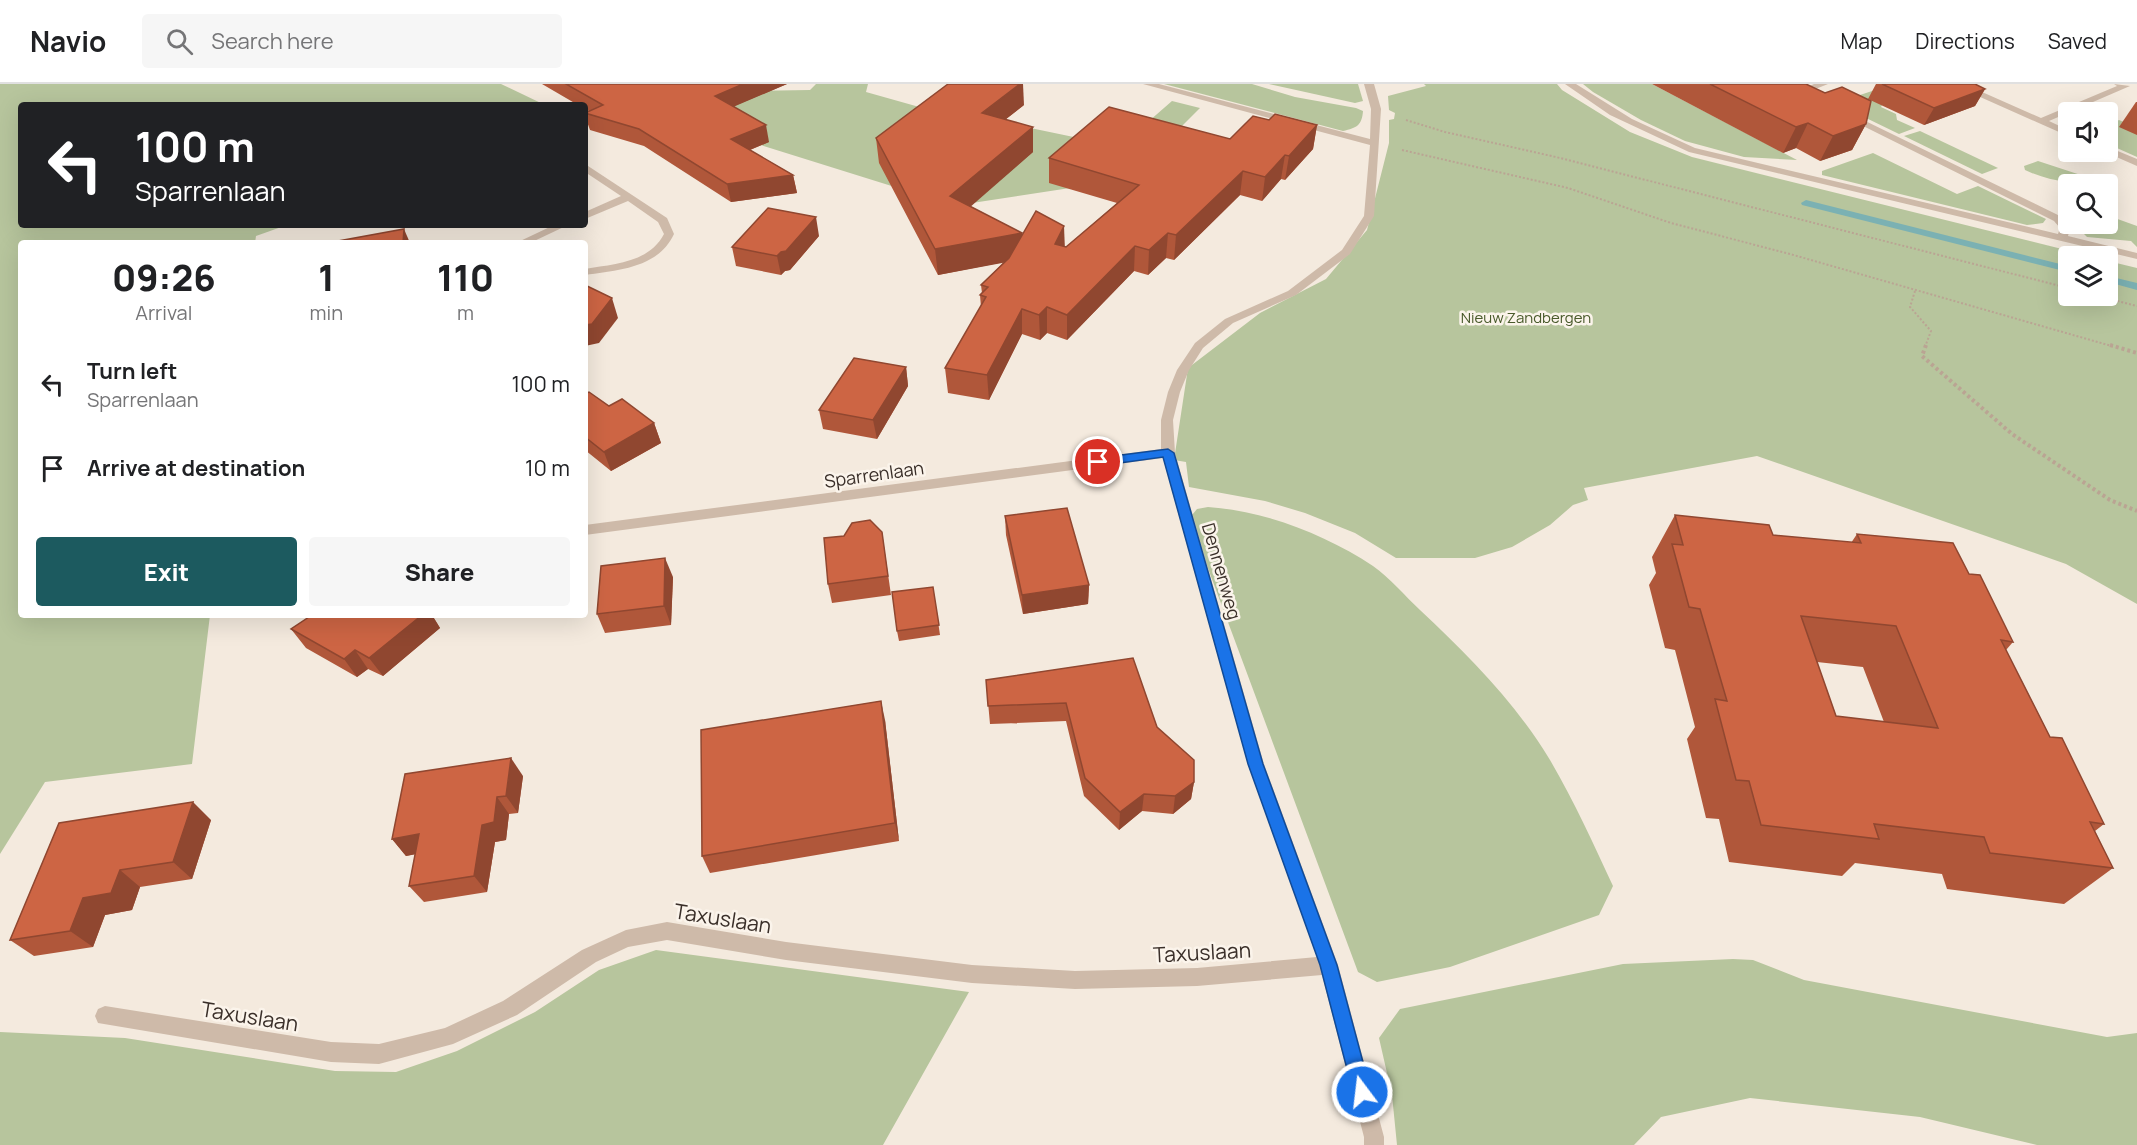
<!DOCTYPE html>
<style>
body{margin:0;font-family:Manrope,sans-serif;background:#f6f6f6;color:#202124;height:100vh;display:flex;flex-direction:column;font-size:22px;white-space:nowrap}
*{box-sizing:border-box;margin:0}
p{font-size:20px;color:#757577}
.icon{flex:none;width:33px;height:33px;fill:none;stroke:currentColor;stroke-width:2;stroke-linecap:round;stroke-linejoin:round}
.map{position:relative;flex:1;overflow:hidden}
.details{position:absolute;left:18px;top:156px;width:570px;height:378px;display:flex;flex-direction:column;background:#fff;border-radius:6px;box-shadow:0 6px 24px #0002}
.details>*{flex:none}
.top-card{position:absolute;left:18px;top:18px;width:570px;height:126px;border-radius:6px;box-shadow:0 6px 24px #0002;background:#202124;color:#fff;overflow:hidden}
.fabs{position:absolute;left:2058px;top:18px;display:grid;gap:12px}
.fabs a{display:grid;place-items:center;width:60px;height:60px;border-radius:6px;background:#fff;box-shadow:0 6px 24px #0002;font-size:30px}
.pin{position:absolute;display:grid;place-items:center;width:51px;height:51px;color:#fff;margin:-26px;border:3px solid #fff;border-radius:50%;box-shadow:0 2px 6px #0007}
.me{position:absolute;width:66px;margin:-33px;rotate:345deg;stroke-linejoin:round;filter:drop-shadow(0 0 4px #0008)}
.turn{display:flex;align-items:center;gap:21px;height:126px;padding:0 18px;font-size:27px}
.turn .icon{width:78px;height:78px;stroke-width:2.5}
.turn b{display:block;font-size:42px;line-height:51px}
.eta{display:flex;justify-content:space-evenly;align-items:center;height:102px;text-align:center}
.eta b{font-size:36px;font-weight:800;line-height:42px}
.button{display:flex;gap:12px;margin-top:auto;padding:12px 18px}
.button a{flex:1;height:69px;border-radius:6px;background:#1c5a5f;color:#fff;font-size:24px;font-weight:800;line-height:69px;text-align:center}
.button a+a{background:#f6f6f6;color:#202124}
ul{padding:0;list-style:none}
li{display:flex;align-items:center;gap:18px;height:84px;padding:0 18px}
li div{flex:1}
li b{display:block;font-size:22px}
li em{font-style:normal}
header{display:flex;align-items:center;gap:36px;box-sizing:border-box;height:84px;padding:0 30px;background:#fff;border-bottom:2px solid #e0e0e0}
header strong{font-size:28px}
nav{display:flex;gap:33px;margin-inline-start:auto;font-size:21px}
.search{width:420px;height:54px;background:#f6f6f6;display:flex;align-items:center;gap:15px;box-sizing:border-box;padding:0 21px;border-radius:6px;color:#757577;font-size:22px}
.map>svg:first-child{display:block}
.green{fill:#b7c59d}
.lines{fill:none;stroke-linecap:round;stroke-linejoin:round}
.stream{fill:#7bb1b3;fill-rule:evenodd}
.path-far1{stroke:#baa493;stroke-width:2;stroke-dasharray:2 2;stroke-linecap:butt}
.path{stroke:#baa493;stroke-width:4;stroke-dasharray:3 3;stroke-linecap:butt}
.minor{fill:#cebaa9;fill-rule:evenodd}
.wall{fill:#b0573a;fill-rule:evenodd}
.shaded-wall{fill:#904730}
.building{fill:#cd6544;stroke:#904730;stroke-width:1.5;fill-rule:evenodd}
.route{fill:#1a73e8;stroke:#114b97;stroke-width:1.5}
.labels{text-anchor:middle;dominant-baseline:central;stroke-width:5;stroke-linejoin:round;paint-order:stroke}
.far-park-label{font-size:15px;fill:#495a2b;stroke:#fbf4eb}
.street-label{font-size:18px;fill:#3a2f29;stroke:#fbf4eb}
.near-street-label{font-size:21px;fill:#3a2f29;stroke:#fbf4eb}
</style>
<header>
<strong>Navio</strong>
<div class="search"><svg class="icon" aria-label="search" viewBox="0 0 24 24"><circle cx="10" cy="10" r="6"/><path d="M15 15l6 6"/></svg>Search here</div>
<nav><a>Map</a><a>Directions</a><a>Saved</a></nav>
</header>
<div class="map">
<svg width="2137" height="1061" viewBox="0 0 2137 1061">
<rect width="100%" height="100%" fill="#f4eade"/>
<g class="green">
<polygon points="0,0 501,0 545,21 21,21 21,141 287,141 256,152 255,159 21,159 21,531 210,531 192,680 45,698 0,770"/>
<polygon points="816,0 868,0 866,8 937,28 1016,41 1112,61 1133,51 1172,17 1200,24 1129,95 972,119 930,114 636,22 623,20 585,33 585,21 573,21 594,9 810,6"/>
<path d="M1164,0H1252L1295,13L1356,24L1363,27C1362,41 1357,44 1343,47Z"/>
<polygon points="1269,0 1358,0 1363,17 1355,19"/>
<polygon points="1424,0 1557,0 1562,6 1630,48 1692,73 2090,172 2068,172 2068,212 2108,212 2108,177 2137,184 2137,520 2066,480 1757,372 1584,404 1588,416 1573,421 1550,441 1512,463 1475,474 1396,474 1355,449 1305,429 1265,417 1189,403 1186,378 1174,376 1188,284 1260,229 1326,195 1367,146 1389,59 1389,36 1394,35 1395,29 1389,26 1388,12 1426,2"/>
<polygon points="1583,0 1652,0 1797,76 1744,73 1685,57 1641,36 1593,8"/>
<polygon points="1893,0 1881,23 1896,30 1897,36 1915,44 1899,50 1827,15 1821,10 1824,9 1842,17"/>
<polygon points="2119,36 2137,44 2137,73 2108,60 2108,41"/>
<polygon points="1920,47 1998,84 1982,90 1904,52"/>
<polygon points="1873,69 1957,110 1978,102 2046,135 2043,139 2027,141 1822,91 1822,87"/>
<path d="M2038,77L2099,97L2108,101L2113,108L2108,110V100C2078,100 2052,99 2025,86L2024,82Z"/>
<polygon points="2112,133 2137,142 2137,163 2131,157 2087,153 2083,149 2084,145 2097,140 2108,140 2108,135"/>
<path d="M1208,423C1266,427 1326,451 1373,482C1390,494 1405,512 1420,526C1469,572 1515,618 1550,676C1574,717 1593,759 1613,802L1599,831L1450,883L1377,898L1358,888L1206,479L1192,431L1197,425Z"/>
<polygon points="656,866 969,908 883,1061 0,1061 0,948 125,954 335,987 396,988 457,967 535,928 599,886"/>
<polygon points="1733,875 1753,876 1804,896 2107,953 2137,949 2137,1061 2037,1061 1920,1033 1750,1014 1661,1033 1634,1061 1397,1061 1392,1011 1379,954 1400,925 1623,880"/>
</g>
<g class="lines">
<g class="stream">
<polygon points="1806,116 2068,182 2068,188 1802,121 1801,119"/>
<polygon points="2108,192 2137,199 2137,206 2108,198"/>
</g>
<g class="path-far1">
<polyline points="1406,36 1445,48 1556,73 2068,204"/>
<polyline points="1402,66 1568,104 1671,139 1790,170 2115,263"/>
<polyline points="1915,207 1910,223 1931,247 1925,263"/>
<polyline points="2098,212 2137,222"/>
</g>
<g class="path">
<polyline points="1926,261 1922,272 2012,350 2110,416 2137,427"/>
<polyline points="2110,261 2137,269"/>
</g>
<g class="minor">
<polygon points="1143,0 1159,0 1370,55 1371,25 1364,0 1374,0 1381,25 1374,132 1350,170 1296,211 1233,239 1203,264 1189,286 1180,308 1173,336 1175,369 1264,680 1338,881 1384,1053 1384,1061 1364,1061 1364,1053 1322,891 1197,902 1075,905 972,899 786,876 667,856 628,863 596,878 517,931 453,960 379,980 331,978 98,939 95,932 98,925 105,922 331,958 379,960 445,944 503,917 582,866 626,846 667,838 786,858 972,881 1075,887 1197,884 1317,873 1248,680 1163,374 585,451 585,441 1161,365 1161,336 1168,308 1177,286 1195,259 1225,235 1288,207 1342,166 1364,132 1370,61"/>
<polygon points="1565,0 1576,0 1632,35 1695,64 2058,150 2060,144 2054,137 1843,32 1851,30 2062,133 2070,144 2068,152 2137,169 2137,175 1689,68 1610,31"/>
<polygon points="1814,0 1828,0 1803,10 1795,8"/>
<polygon points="1951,0 1964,0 2041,34 2117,2 2114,0 2130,2 2049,37 2068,46 2068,52"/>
<polygon points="2108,63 2137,75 2137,82 2105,68 2108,68"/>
<path d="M585,80L667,134L674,150C658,184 619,186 585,191V185C613,180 649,179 664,150L658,138L628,117L585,135V128L621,112L585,88Z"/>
<polygon points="554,141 568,141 530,159 516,159"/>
</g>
</g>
<g class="wall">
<polygon points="542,0 787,0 734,22 769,58 750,66 793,91 797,109 731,118 644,62 590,46 585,32 585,28 589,27 585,25 585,21 578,21"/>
<polygon points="1652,0 1806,0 1866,40 1852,66 1820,77 1796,64 1783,69"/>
<polygon points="1876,0 1975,0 1985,5 1975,22 1924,41 1868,15"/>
<polygon points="2136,18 2137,18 2137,51 2119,43"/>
<polygon points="1024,21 1006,35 1033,68 970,122 1022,149 1022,152 1066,163 1117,119 1049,99 1049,74 1230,55 1269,36 1317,41 1313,65 1285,96 1281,95 1262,117 1240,111 1174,176 1166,174 1148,191 1134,187 1067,256 1047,249 1040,256 1022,250 989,316 948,309 945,284 981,223 980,211 982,209 981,201 1004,178 938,191 879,79 876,54"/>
<polygon points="819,152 790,186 785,187 781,191 736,182 732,163"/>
<polygon points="906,283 908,302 877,355 823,345 819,326"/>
<polygon points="585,310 609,322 654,339 661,359 611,387 585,366"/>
<path d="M1675,431L1773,451L1851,459L1857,450L1969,490L2013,558L2006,566L2050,653L2104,740L2095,747L2113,784L2064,820L1947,805L1942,790L1855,779L1842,792L1729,778L1719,735L1706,734L1687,655L1695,643L1675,566L1665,564L1649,501L1656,489L1652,473ZM1817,578L1863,583L1884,638L1836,632Z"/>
<polygon points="1005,432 1089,501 1088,520 1023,530 1006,451"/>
<polygon points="882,448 891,511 832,519 828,500"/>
<polygon points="673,493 671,541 605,549 597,530"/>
<polygon points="933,503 940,551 899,557 897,547"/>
<polygon points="312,531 432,531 440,544 383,592 368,585 357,593 306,564 291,545"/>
<polygon points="986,596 1157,643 1194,698 1191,715 1173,730 1142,727 1119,746 1084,712 1066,637 990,640"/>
<polygon points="885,636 899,757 710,789 702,772"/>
<polygon points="523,692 518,729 509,730 506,756 495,758 487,808 424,818 409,802 415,770 406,772 392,755"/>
<polygon points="211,736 192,795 140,803 132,826 105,831 93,863 34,872 10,856 59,739"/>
</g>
<g class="shaded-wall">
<polygon points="743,0 787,0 719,29 715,12"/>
<polygon points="1020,0 1023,0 1024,21 983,53 982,29"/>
<polygon points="1985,5 1975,22 1924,41 1934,24"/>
<polygon points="1808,39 1796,64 1783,69 1796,43"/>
<polygon points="1866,40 1852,66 1820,77 1833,52"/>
<polygon points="766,41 769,58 735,72 731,55"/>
<polygon points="1317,41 1313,65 1285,96 1289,72"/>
<polygon points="1033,43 1033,68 953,138 950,112"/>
<polygon points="1285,71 1281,95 1262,117 1265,93"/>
<polygon points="1243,87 1240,111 1174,176 1176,151"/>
<polygon points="793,91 797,109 731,118 727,100"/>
<polygon points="816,133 819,152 790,186 785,187 781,191 777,172"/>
<polygon points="1064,142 1065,167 1055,160"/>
<polygon points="404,145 410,159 403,159"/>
<polygon points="1022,149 1023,175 938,191 935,165"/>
<polygon points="1168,149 1166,174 1148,191 1149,166"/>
<polygon points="1135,162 1134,187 1067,256 1067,231"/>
<polygon points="612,214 618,234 599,259 585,262 585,241"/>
<polygon points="1047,223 1047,249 1040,256 1039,231"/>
<polygon points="1022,225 1022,250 989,316 987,291"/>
<polygon points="906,283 908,302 877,355 873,336"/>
<polygon points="654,339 661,359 611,387 604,368"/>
<polygon points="665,474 673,493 671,541 664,522"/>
<polygon points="1089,501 1088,520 1023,530 1022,511"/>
<polygon points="422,531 432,531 440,544 383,592 369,574"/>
<polygon points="355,566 368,585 357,593 344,575"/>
<polygon points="881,617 885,636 899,757 895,739"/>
<polygon points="511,674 523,692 518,729 506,712"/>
<polygon points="1194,698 1191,715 1173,730 1175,712"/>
<polygon points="1144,710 1142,727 1119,746 1120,728"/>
<polygon points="497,713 509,730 506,756 495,758 487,808 474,792 482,741"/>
<polygon points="193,718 211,736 192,795 173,778"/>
<polygon points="419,750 433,767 406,772 392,755"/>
<polygon points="120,786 140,803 132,826 105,831 93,863 70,847 83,814"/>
</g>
<g class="building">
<polygon points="566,0 743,0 715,12 766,41 731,55 793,91 727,100 639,45 585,29 603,21"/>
<polygon points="948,0 1020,0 982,29 1033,43 950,112 1022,149 935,165 876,54"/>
<polygon points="1710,0 1806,0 1825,9 1842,3 1871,17 1866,40 1833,52 1808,39 1796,43"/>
<polygon points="1882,0 1975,0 1985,5 1934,24"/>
<polygon points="1109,23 1230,55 1253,32 1269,36 1275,30 1317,41 1289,72 1285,71 1265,93 1243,87 1176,151 1168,149 1149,166 1135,162 1067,231 1047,223 1039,231 1022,225 987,291 945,284 986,213 980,211 988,203 981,201 1009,174 1036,127 1064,142 1055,160 1066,163 1139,101 1049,74"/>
<polygon points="768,124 816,133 786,167 781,168 777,172 732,163"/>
<polygon points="404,145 403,159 327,159"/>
<polygon points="585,201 612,214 592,240 585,241"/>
<polygon points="854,274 906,283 873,336 819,326"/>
<polygon points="589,308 609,322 622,315 654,339 604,368 585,353 585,310"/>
<polygon points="1067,424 1089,501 1022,511 1005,432"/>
<path d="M1675,431L1769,441L1773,451L1861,459L1857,450L1953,459L1969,490L1980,491L2013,558L2001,556L2050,653L2062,654L2104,740L2090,738L2113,784L1990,769L1984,753L1874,740L1879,755L1761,741L1749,697L1736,696L1715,615L1727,617L1700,525L1689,523L1672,460L1683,461ZM1801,532L1896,542L1938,644L1836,632Z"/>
<polygon points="870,436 882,448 888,492 828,500 824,454 844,452 852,439"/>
<polygon points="665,474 664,522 597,530 601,482"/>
<polygon points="933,503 939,541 897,547 892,508"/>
<polygon points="312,531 422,531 369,574 355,566 344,575 291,545"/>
<polygon points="1133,574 1157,643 1194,676 1194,698 1175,712 1144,710 1120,728 1085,694 1066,619 988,622 986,596"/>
<polygon points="881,617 895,739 702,772 701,646"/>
<polygon points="511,674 506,712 497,713 494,738 482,741 474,792 409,802 419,750 392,755 405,690"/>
<polygon points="193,718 173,778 120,786 111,809 83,814 70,847 10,856 59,739"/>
</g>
<polygon class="route" points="1168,365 1174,369 1263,680 1337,881 1371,1008 1369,1014 1362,1017 1355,1014 1353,1008 1320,881 1248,680 1163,373 1098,382 1092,378 1098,374"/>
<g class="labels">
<g class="far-park-label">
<text x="1526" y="233">Nieuw Zandbergen</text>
</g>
<g class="street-label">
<text transform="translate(874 390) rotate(-8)">Sparrenlaan</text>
<text transform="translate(1222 487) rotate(74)">Dennenweg</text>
</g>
<g class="near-street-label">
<text transform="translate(723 834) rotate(9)">Taxuslaan</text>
<text transform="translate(1202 868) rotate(-3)">Taxuslaan</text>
<text transform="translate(250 932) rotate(9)">Taxuslaan</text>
</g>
</g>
</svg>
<div class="fabs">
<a><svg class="icon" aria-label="sound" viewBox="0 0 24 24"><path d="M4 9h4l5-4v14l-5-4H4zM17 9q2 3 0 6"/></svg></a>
<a><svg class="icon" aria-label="search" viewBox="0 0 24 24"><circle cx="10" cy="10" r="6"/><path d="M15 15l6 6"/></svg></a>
<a><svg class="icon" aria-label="layers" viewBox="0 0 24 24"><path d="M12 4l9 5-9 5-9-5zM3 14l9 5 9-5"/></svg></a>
</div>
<div class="pin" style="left:1098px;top:378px;background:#d93025"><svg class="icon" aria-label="arrive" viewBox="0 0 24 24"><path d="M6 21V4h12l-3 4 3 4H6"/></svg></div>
<svg class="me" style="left:1362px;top:1008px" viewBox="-20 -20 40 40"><circle r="17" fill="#1a73e8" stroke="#fff" stroke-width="3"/><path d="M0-11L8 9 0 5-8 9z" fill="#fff"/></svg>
<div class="top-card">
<div class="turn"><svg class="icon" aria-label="left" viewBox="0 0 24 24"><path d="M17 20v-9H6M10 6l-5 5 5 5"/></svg><div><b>100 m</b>Sparrenlaan</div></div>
</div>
<section class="details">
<div class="eta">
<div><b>09:26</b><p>Arrival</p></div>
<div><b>1</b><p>min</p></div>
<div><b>110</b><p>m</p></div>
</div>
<ul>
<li><svg class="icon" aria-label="left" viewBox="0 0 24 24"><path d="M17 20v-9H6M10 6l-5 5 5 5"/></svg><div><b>Turn left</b><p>Sparrenlaan</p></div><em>100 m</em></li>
<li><svg class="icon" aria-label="arrive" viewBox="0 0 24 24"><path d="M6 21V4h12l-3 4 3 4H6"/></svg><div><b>Arrive at destination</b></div><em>10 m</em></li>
</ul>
<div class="button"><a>Exit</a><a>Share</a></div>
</section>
</div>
